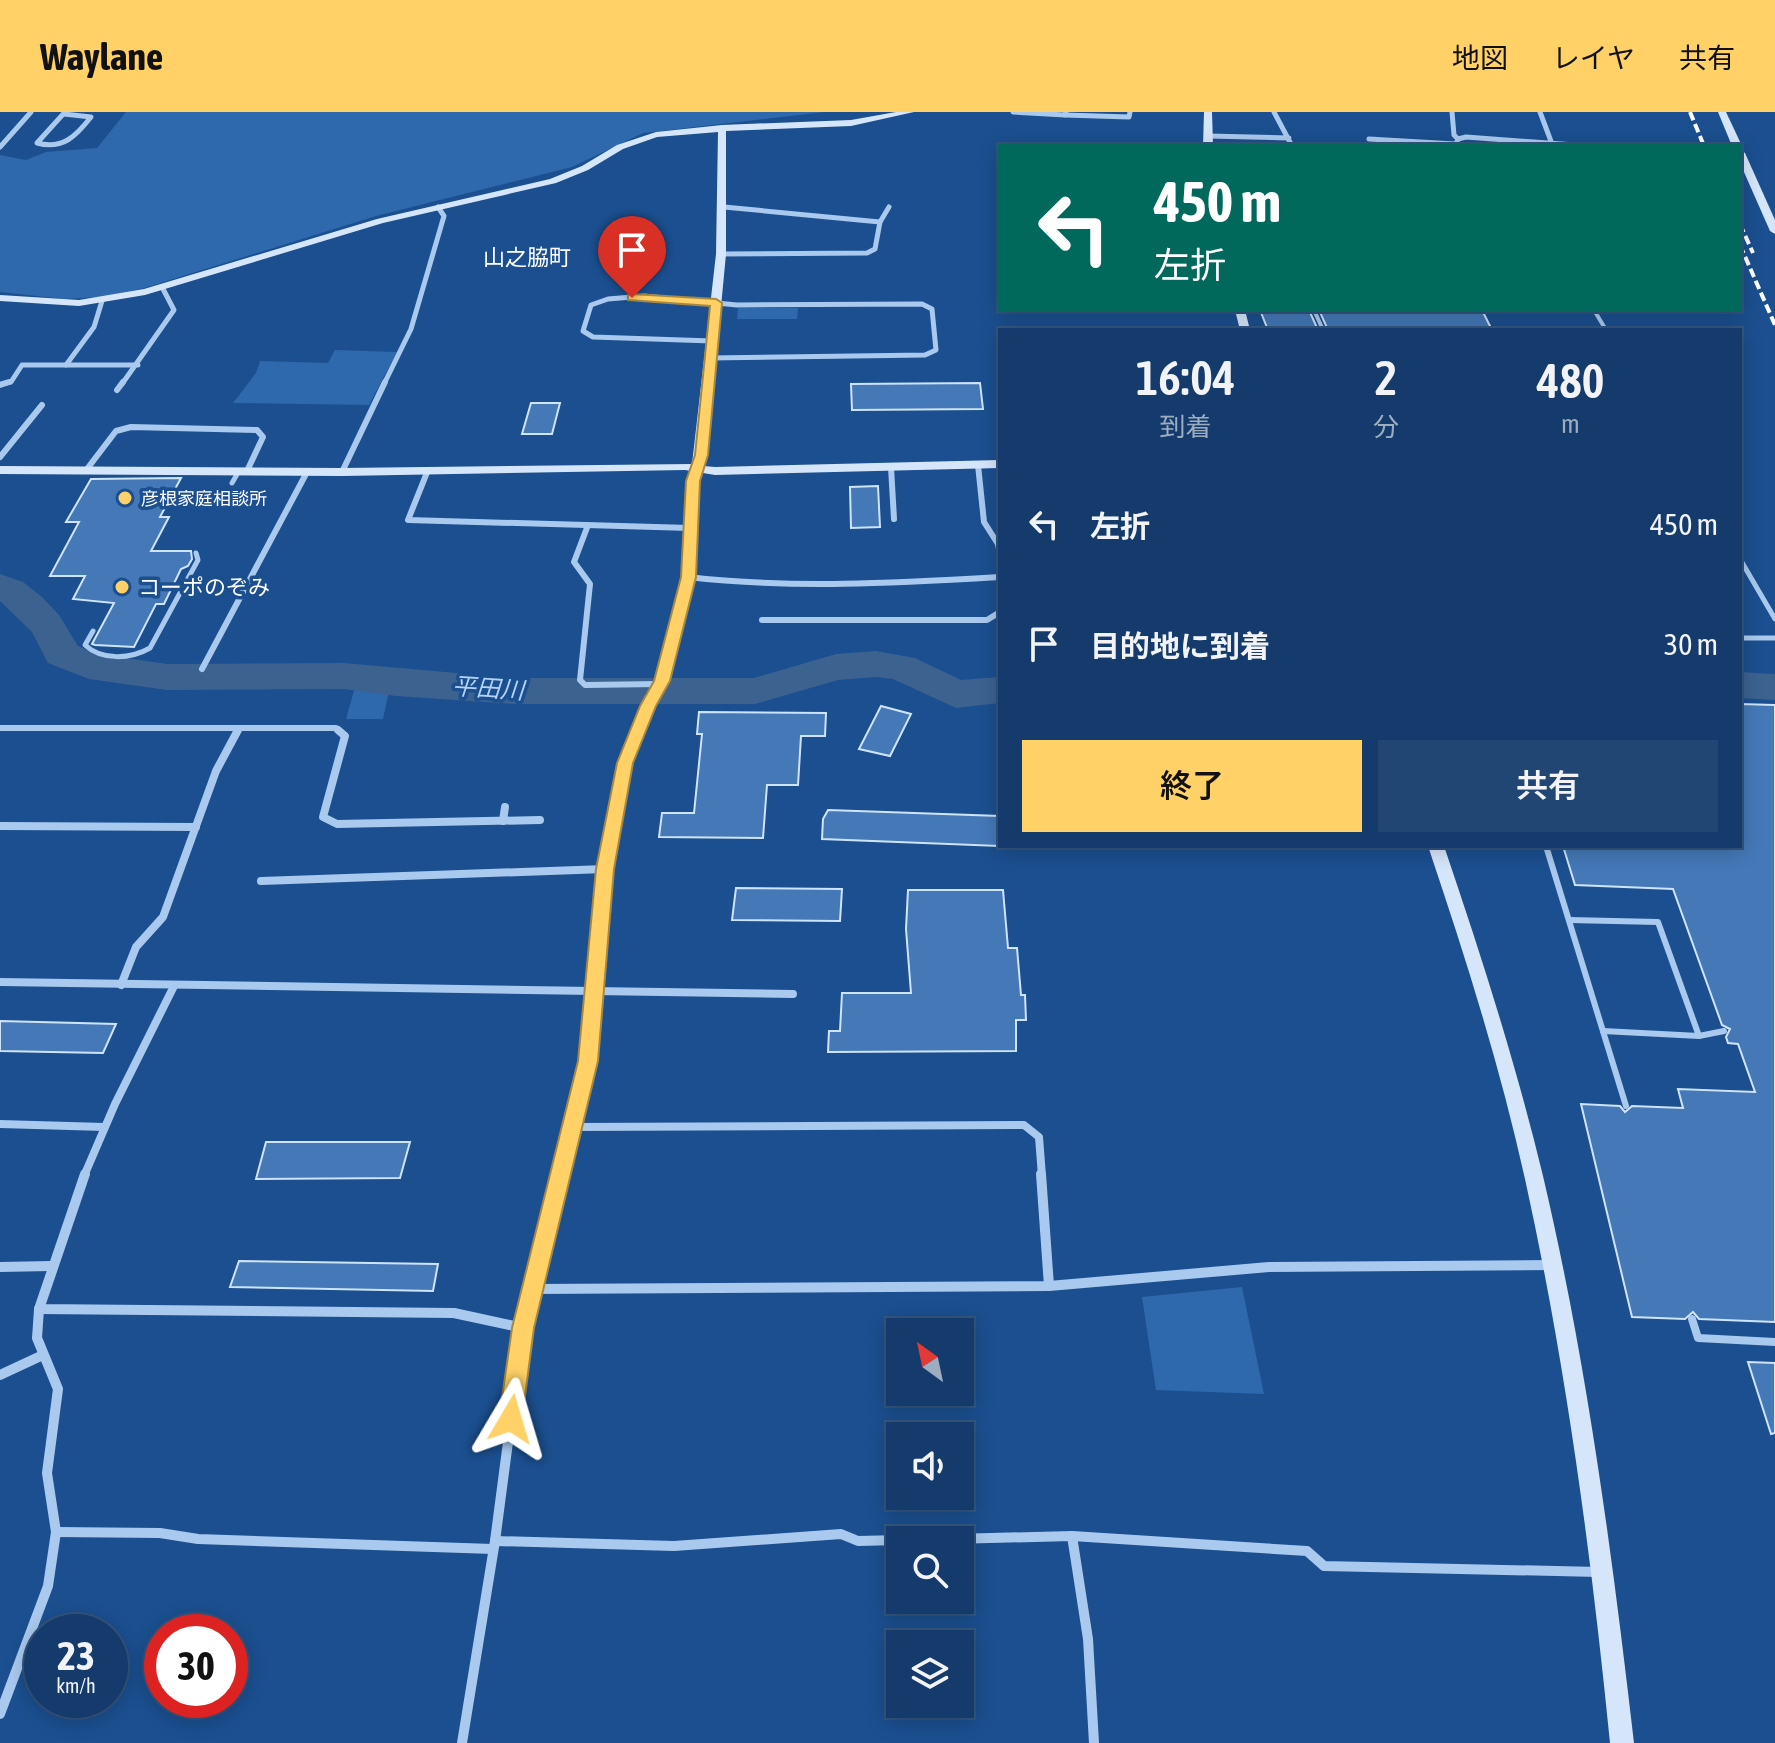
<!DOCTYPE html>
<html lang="ja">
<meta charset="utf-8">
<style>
body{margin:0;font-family:"Asap Condensed","Noto Sans JP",sans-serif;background:#214673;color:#f1f3f6;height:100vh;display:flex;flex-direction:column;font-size:30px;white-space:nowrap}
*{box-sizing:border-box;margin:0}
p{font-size:26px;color:#9dadc1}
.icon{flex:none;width:44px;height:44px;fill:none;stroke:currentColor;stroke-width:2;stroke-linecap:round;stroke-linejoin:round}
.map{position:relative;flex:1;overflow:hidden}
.panel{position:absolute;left:998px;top:216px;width:744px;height:520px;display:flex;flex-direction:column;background:#143b6b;border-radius:0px;box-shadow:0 4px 20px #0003,0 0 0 2px #33557e}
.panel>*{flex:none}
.top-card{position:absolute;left:998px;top:32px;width:744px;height:168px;border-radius:0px;box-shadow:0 4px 20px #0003,0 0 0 2px #33557e;background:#00695c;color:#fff;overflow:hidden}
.needle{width:52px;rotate:327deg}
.controls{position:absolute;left:886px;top:1206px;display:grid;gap:16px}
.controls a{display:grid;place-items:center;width:88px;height:88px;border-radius:0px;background:#143b6b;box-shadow:0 4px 20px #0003,0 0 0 2px #33557e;font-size:40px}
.speed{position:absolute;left:24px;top:1502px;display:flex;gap:16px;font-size:40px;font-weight:700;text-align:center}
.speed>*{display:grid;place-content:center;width:104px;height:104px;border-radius:50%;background:#143b6b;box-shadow:0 4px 20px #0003,0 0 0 2px #33557e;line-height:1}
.speed small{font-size:20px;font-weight:400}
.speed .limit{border:12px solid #d22;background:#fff;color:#111}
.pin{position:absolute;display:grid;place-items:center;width:68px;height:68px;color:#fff;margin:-82px -34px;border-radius:50% 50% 50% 0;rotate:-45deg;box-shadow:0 0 8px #0007}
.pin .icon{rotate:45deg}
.me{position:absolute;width:88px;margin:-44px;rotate:7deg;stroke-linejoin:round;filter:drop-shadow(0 0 6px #0008)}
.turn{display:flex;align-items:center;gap:28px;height:168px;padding:0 24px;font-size:36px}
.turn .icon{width:104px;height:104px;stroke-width:2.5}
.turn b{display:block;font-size:56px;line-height:68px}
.eta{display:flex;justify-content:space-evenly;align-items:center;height:136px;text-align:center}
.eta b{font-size:48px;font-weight:600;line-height:56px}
.action{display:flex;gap:16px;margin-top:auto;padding:16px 24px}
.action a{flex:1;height:92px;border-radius:0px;background:#ffd166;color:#111;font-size:32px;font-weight:600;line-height:92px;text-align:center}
.action a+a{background:#214673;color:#f1f3f6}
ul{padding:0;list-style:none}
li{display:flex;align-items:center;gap:24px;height:120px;padding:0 24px}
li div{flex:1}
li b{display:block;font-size:30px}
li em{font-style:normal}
header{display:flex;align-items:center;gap:48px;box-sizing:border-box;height:112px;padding:0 40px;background:#ffd166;color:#111}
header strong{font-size:38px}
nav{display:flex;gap:44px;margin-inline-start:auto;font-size:28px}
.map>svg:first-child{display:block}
.green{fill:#2e69ad}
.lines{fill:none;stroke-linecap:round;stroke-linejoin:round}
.river{fill:#3c6290;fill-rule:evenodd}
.building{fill:#4478b7;stroke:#cfe3fa;stroke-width:2}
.lane-far3{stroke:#a9c9ee;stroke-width:4}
.lane-far2{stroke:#a9c9ee;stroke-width:5}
.lane-far1{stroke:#a9c9ee;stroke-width:6}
.lane{stroke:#a9c9ee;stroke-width:8}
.street-far3{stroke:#a9c9ee;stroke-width:5}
.street-far2{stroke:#a9c9ee;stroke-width:6}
.street-far1{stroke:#a9c9ee;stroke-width:8}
.street{stroke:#a9c9ee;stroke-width:10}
.secondary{fill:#d6e6fa;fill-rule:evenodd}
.rail{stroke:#fff;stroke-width:4;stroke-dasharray:9 4;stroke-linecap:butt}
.route{fill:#ffd166;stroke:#a68842;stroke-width:2}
.poi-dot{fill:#ffd166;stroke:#1b4f8f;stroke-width:3}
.labels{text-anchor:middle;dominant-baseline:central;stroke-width:7;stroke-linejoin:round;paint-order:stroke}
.far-poi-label{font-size:18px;fill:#fff;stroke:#1b4f8f;text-anchor:start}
.far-quarter-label{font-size:22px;fill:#fff;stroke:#1b4f8f}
.poi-label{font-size:22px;fill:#fff;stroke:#1b4f8f;text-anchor:start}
.water-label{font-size:24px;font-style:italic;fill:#b5d3f5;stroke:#1b4f8f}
</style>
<header>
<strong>Waylane</strong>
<nav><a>地図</a><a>レイヤ</a><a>共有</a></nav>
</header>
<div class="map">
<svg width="1775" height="1631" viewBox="0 0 1775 1631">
<rect width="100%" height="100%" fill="#1b4f8f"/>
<g class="green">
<polygon points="126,0 825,0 643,21 572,55 376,104 141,177 101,185 64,187 0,180 0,43 26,48 46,40 97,36"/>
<polygon points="738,196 798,196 797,207 737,207"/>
<polygon points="335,238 397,240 369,293 233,291 256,261 260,249 328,251"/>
<polygon points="355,575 389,579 383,607 346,607"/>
<polygon points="1242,1175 1264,1282 1156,1278 1142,1185"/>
</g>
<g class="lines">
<g class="river">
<polygon points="0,462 23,470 42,485 59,503 78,534 97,542 167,552 344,551 514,566 754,566 836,542 876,539 915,546 961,568 1000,565 1000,591 956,596 893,567 876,565 838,568 755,592 514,592 396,584 344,577 167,578 89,567 48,551 32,520 0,489"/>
<polygon points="1740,560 1775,562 1775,588 1740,586"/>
</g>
</g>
<g class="building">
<polygon points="1260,198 1309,198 1318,218 1268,218"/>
<polygon points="1319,198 1482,198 1492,218 1328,218"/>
<polygon points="980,271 983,297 852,298 851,272"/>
<polygon points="531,291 560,291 552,322 522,322"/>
<polygon points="181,366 160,405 169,405 151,439 191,439 192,447 188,454 181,457 164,492 156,492 134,535 95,533 92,532 114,491 73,487 85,464 50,464 79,410 66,410 91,367"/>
<polygon points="878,374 880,415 851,416 850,375"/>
<polygon points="1740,592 1775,593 1775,1210 1699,1207 1693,1200 1685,1207 1632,1205 1581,992 1620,994 1625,1000 1632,994 1683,996 1678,977 1755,980 1738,932 1728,931 1726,925 1730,917 1722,913 1673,777 1575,773 1563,734 1740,734"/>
<polygon points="881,594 911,602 890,644 859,637"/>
<polygon points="699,600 826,601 825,624 801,624 798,673 767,673 763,726 659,725 662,701 694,701 702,622 697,622"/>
<polygon points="828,698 1000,704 999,734 822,727 823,707"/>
<polygon points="736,776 842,777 840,809 732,808"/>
<polygon points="908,778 1003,778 1008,836 1017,836 1021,883 1025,883 1026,908 1016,908 1016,939 828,940 829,919 840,919 842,881 911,881 906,817"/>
<polygon points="0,909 116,912 103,941 0,939"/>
<polygon points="266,1030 410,1030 400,1066 256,1067"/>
<polygon points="239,1149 438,1152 433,1179 230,1175"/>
<polygon points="1748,1250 1775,1251 1775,1321 1771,1322"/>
</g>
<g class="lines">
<g class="lane-far3">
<polyline points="1314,198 1323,218"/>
<polyline points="1594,198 1606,218"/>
</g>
<g class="lane-far2">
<polyline points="232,371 239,359"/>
<polyline points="1740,447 1775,507"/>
<path d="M93,519L85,533C102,549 131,547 150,536L198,448L196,441"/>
<polyline points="1740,526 1775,526"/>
</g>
<g class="lane-far1">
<polyline points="1546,734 1626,994"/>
<polyline points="1569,808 1658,810 1699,924 1603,919"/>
<polyline points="1699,924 1724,919"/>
</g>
<polyline class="lane" points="1692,1207 1698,1226 1775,1230"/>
<g class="street-far3">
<polyline points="1013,0 1065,3 1066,0"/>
<polyline points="1274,0 1292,34"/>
<polyline points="1452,0 1454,23 1458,27"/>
<polyline points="1540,0 1552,32"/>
<path d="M64,2L91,5C76,24 63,38 37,31L65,0"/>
<polyline points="1065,3 1129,5 1130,0"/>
<polyline points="1208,24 1289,26"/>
<polyline points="1369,27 1455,32"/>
<polyline points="1455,34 1458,27 1466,25 1589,34"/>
<polyline points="0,35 31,0"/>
<polyline points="724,95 880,110"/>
<polyline points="721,142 867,141 875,137 880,110 889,95"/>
<polyline points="710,246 925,243 936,238 932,197 922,192 737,193 644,184 608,187 591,193 583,219 593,225 712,229"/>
<polyline points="66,253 94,215 102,189"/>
<polyline points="2,272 11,270 22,253 138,253"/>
<polyline points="122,272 174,198 162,175"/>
<polyline points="384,272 411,217 444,104 438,95"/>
</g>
<g class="street-far2">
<polyline points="0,273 9,270"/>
<polyline points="117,278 123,270"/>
<polyline points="0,345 42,293"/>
<polyline points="978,353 984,410 998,432 1000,443"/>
<polyline points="891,355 894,407"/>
<polyline points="87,357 116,319 131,315 257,318 263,325 247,359"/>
<polyline points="428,358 408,408 690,416"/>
<polyline points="342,360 385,270"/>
<polyline points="588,413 574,450 590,472 580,568 585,573 659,572"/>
<path d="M688,465C791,477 897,471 1000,465"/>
<polyline points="762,508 987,508 1000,500"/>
<polyline points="202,557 307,360"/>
<polyline points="0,616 336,616 340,620"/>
<polyline points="638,620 662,569 688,465 693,369 697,356"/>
</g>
<g class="street-far1">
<polyline points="338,618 345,624 323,705 337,712 540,708"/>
<polyline points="503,709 505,695"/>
<polyline points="0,714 196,715"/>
<polyline points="261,769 605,757"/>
<polyline points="0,870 793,882"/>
<polyline points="121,873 136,835 163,805 216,659 238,618"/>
<polyline points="0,1012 104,1015"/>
<polyline points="572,1015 1024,1013 1039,1025 1042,1064"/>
<polyline points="84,1064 115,992 174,874"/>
<polyline points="560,1064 588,949 605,757 625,651 638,618"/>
</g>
<g class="street">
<polyline points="85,1062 39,1197 454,1201 523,1216"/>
<polyline points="1041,1062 1049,1174"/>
<polyline points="0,1155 51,1154"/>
<polyline points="531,1177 1049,1174 1269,1155 1554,1153"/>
<polyline points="0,1263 43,1243"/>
<polyline points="56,1420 160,1421 198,1427 493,1437"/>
<polyline points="1072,1424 1088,1527 1094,1631"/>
<polyline points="914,1428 1072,1424 1307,1439 1324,1454 1599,1460"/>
<polyline points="495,1429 674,1434 841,1422 858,1429 900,1428"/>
<polyline points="0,1602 48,1474 56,1420 47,1361 58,1277 37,1226 39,1197"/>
<polyline points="462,1631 495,1429 523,1216 561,1062"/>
</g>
<g class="secondary">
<polygon points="896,0 914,0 851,14 726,19 726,142 707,343 704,354 715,355 1000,348 1000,356 715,363 685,358 342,364 0,362 0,354 342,356 692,352 716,142 718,20 657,25 623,37 588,58 556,71 383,111 145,183 79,194 0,189 0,183 79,188 144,177 377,107 550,67 582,54 617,33 656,20 722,13 851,8"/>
<polygon points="1204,0 1212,0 1213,34 1203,34"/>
<polygon points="1718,0 1726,0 1742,34 1740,36 1732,34"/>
<polygon points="1740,38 1745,41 1775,108 1775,122 1770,119 1740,51"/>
<polygon points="1235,198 1245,198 1250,218 1240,218"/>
<path d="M1428,734H1444C1481,843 1516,952 1543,1064C1587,1251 1612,1441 1634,1631H1610C1591,1441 1566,1253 1525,1067C1500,954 1465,844 1428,734Z"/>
</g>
<g class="rail">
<polyline points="1690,0 1704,34"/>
<polyline points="1740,112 1753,141"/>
<polyline points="1740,133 1775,213"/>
</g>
</g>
<polygon class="route" points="632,182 716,187 722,191 708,343 700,369 696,465 670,569 656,594 633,651 614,757 598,949 534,1216 522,1307 519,1315 511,1319 503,1315 499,1307 512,1216 578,949 596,757 617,651 640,594 654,569 681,465 686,369 695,343 710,194 628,188 628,183"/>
<g class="poi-dot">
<circle cx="125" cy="386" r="8"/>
<circle cx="122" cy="475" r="8"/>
</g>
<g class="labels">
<g class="far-poi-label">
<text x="141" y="386">彦根家庭相談所</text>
</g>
<g class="far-quarter-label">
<text x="527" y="145">山之脇町</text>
</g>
<g class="poi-label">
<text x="138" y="475">コーポのぞみ</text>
</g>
<g class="water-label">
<text transform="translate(488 576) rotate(4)">平田川</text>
</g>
</g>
</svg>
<div class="controls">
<a><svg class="needle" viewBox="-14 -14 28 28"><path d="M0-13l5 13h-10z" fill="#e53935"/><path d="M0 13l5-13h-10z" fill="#9dadc1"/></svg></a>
<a><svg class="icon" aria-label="sound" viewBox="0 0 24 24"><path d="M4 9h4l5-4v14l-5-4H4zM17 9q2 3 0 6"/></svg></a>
<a><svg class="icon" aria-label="search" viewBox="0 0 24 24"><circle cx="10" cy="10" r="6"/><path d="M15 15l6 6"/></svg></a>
<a><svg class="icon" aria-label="layers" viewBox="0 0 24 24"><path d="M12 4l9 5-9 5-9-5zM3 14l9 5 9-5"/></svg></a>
</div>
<div class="speed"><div>23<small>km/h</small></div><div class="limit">30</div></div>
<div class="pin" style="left:632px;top:186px;background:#d93025"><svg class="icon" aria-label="arrive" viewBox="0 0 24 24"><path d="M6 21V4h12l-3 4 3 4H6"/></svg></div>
<svg class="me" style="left:511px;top:1307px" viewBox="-20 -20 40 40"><path d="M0-17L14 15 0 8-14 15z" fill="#ffd166" stroke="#fff" stroke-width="4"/></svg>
<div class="top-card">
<div class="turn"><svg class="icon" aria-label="left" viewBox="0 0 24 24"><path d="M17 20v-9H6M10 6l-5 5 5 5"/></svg><div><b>450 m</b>左折</div></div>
</div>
<section class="panel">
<div class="eta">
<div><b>16:04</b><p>到着</p></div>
<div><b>2</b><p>分</p></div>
<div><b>480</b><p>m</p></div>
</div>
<ul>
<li><svg class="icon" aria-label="left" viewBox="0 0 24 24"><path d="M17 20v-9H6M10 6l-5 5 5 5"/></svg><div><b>左折</b></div><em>450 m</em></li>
<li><svg class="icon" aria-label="arrive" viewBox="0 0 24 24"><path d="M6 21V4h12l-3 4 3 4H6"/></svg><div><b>目的地に到着</b></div><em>30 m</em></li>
</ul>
<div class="action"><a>終了</a><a>共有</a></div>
</section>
</div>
